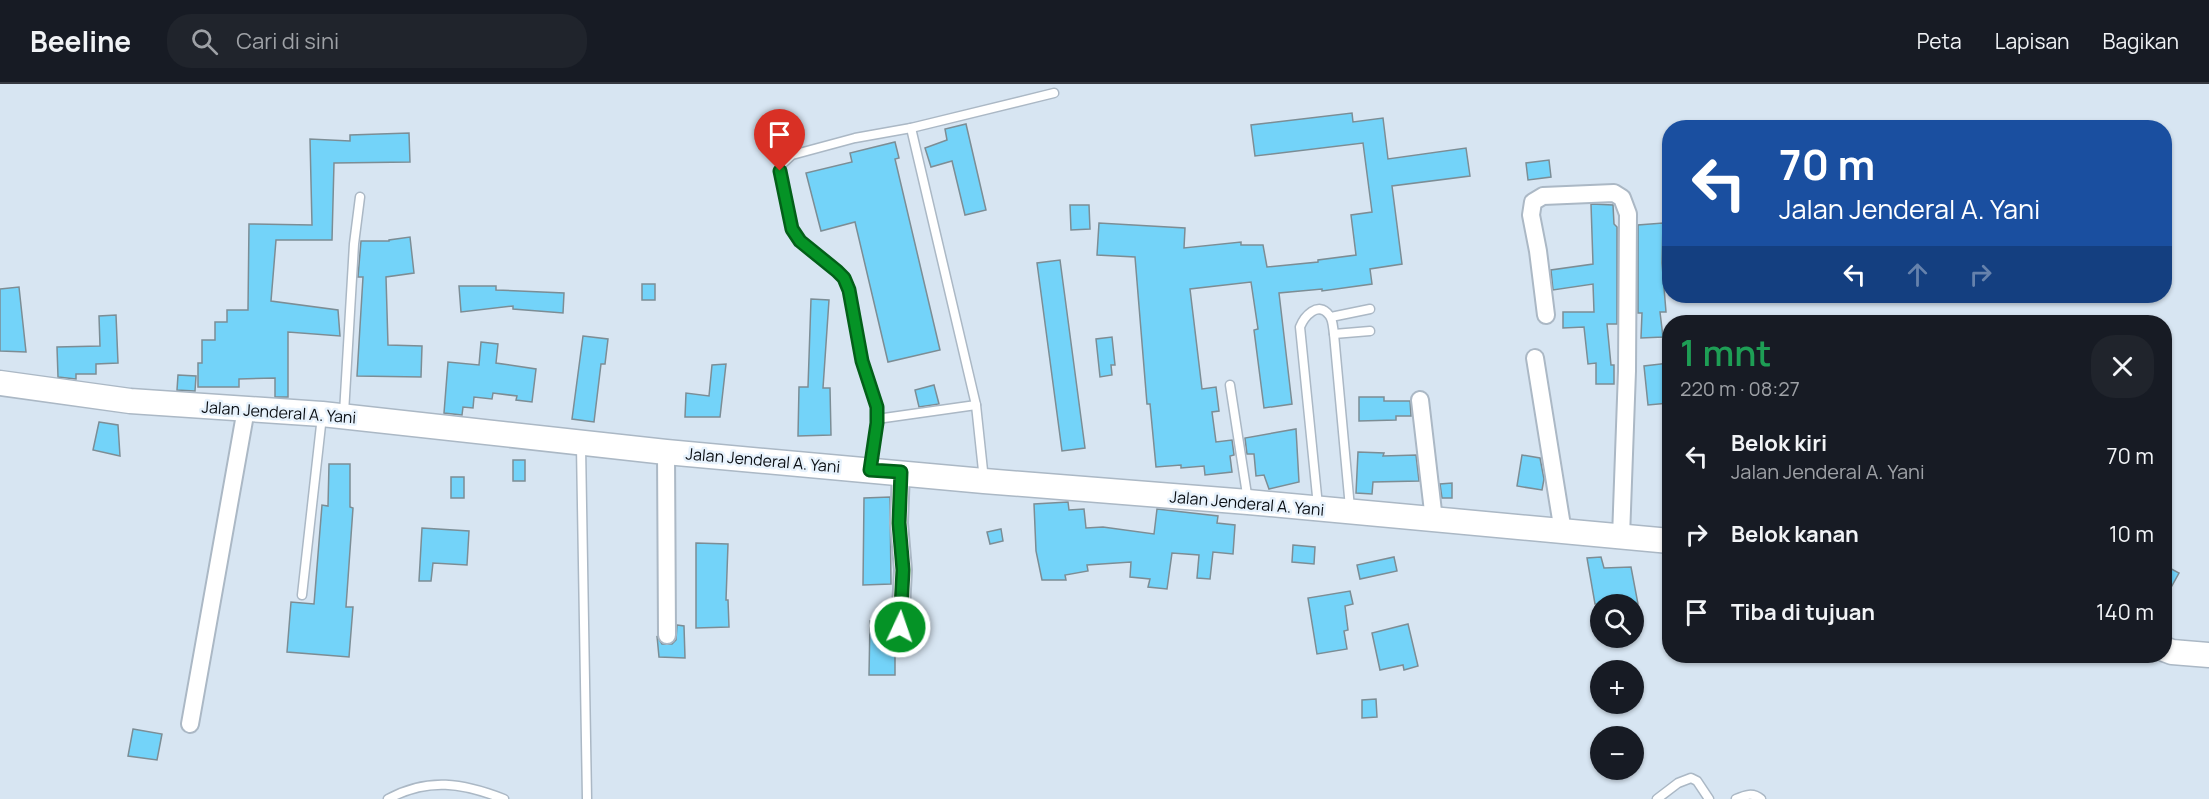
<!DOCTYPE html>
<html lang="id">
<meta charset="utf-8">
<style>
body{margin:0;font-family:Manrope,sans-serif;background:#20242c;color:#f1f3f6;height:100vh;display:flex;flex-direction:column;font-size:22px;white-space:nowrap}
*{box-sizing:border-box;margin:0}
p{font-size:20px;color:#9ea1a6}
.icon{flex:none;width:33px;height:33px;fill:none;stroke:currentColor;stroke-width:2;stroke-linecap:round;stroke-linejoin:round}
.map{position:relative;flex:1;overflow:hidden}
.drawer{position:absolute;left:1662px;top:231px;width:510px;height:348px;display:flex;flex-direction:column;background:#171b24;border-radius:24px;box-shadow:0 2px 4px #0004}
.drawer>*{flex:none}
.banner{position:absolute;left:1662px;top:36px;width:510px;height:183px;border-radius:24px;box-shadow:0 2px 4px #0004;background:#1a4fa0;color:#fff;overflow:hidden}
.fabs{position:absolute;left:1590px;top:510px;display:grid;gap:12px}
.fabs a{display:grid;place-items:center;width:54px;height:54px;border-radius:50%;background:#171b24;box-shadow:0 2px 4px #0004;font-size:30px}
.pin{position:absolute;display:grid;place-items:center;width:51px;height:51px;color:#fff;margin:-62px -26px;border-radius:50% 50% 50% 0;rotate:-45deg;box-shadow:0 0 6px #0007}
.pin .icon{rotate:45deg}
.me{position:absolute;width:66px;margin:-33px;rotate:3deg;stroke-linejoin:round;filter:drop-shadow(0 0 4px #0008)}
.turn{display:flex;align-items:center;gap:21px;height:126px;padding:0 18px;font-size:27px}
.turn .icon{width:78px;height:78px;stroke-width:2.5}
.turn b{display:block;font-size:42px;line-height:51px}
.lanes{display:flex;align-items:center;height:57px;padding:0 18px;background:#0003;justify-content:center;gap:30px;direction:ltr}
.lanes .off{opacity:.35}
.round{display:grid;place-items:center;flex:none;width:63px;height:63px;border-radius:24px;background:#20242c}
.overview{display:flex;align-items:center;justify-content:space-between;height:102px;padding:0 18px}
h1{font-size:36px;font-weight:600;line-height:45px;color:#1e9e55}
ul{padding:0;list-style:none}
li{display:flex;align-items:center;gap:18px;height:78px;padding:0 18px}
li div{flex:1}
li b{display:block;font-size:22px}
li em{font-style:normal}
header{display:flex;align-items:center;gap:36px;box-sizing:border-box;height:84px;padding:0 30px;background:#171b24;border-bottom:2px solid #363941}
header strong{font-size:28px}
nav{display:flex;gap:33px;margin-inline-start:auto;font-size:21px}
.search{width:420px;height:54px;background:#20242c;display:flex;align-items:center;gap:15px;box-sizing:border-box;padding:0 21px;border-radius:24px;color:#9ea1a6;font-size:22px}
.map>svg:first-child{display:block}
.building{fill:#73d3f9;stroke:#7c8d95;stroke-width:1.5}
.lines{fill:none;stroke-linecap:round;stroke-linejoin:round}
.lane-casing{stroke:#abb8c5;stroke-width:11}
.street-casing{stroke:#abb8c5;stroke-width:20}
.secondary-casing{stroke:#abb8c5;stroke-width:27}
.lane{stroke:#fff;stroke-width:8}
.street{stroke:#fff;stroke-width:16}
.secondary{stroke:#fff;stroke-width:24}
.route-casing{stroke:#036019;stroke-width:15}
.route{stroke:#059326;stroke-width:10}
.labels{text-anchor:middle;dominant-baseline:central;stroke-width:5;stroke-linejoin:round;paint-order:stroke}
.street-label{font-size:16px;fill:#0a0e13;stroke:#e7f2fc}
</style>
<header>
<strong>Beeline</strong>
<div class="search"><svg class="icon" aria-label="search" viewBox="0 0 24 24"><circle cx="10" cy="10" r="6"/><path d="M15 15l6 6"/></svg>Cari di sini</div>
<nav><a>Peta</a><a>Lapisan</a><a>Bagikan</a></nav>
</header>
<div class="map">
<svg width="2209" height="715" viewBox="0 0 2209 715">
<rect width="100%" height="100%" fill="#d7e5f2"/>
<g class="building">
<polygon points="1352,29 1353,38 1383,34 1388,75 1466,64 1470,92 1392,102 1402,180 1370,185 1372,200 1322,207 1322,205 1279,209 1292,320 1264,324 1254,246 1258,245 1251,198 1190,205 1202,305 1216,303 1219,327 1212,328 1216,358 1232,356 1234,371 1230,372 1232,388 1205,391 1204,382 1181,384 1181,381 1156,383 1150,320 1147,320 1135,173 1097,171 1099,139 1185,144 1184,164 1241,158 1241,161 1263,161 1267,183 1318,178 1318,176 1356,171 1351,131 1372,128 1363,59 1255,72 1251,41"/>
<polygon points="966,40 986,126 965,131 952,77 931,83 925,64 947,56 945,45"/>
<polygon points="409,49 410,78 334,79 332,156 276,156 271,217 338,226 340,252 288,248 288,313 275,313 275,294 239,295 239,303 198,303 198,279 202,279 202,256 215,256 215,238 227,238 227,226 248,226 249,140 312,141 310,55 350,57 350,51"/>
<polygon points="895,58 899,74 895,75 940,266 888,278 855,138 821,147 806,89 852,78 850,69"/>
<polygon points="1549,76 1551,93 1528,96 1526,79"/>
<polygon points="1591,120 1613,121 1614,140 1617,143 1617,240 1607,240 1611,281 1614,281 1614,300 1596,300 1596,279 1588,280 1584,243 1563,244 1563,228 1594,228 1593,200 1553,206 1551,186 1593,180"/>
<polygon points="1070,121 1089,121 1090,145 1071,146"/>
<polygon points="1663,139 1662,179 1666,228 1660,228 1663,253 1641,254 1642,229 1638,229 1638,141"/>
<polygon points="410,153 414,189 386,193 388,261 422,262 421,293 357,292 363,193 358,193 361,157 389,157 389,156"/>
<polygon points="1060,176 1085,364 1062,367 1037,179"/>
<rect x="642" y="200" width="13" height="16"/>
<polygon points="459,202 496,202 496,206 564,209 563,229 513,225 513,222 461,228"/>
<polygon points="19,203 26,268 0,267 0,205"/>
<polygon points="811,215 829,216 823,304 830,304 831,351 798,352 799,303 808,303"/>
<polygon points="116,231 118,279 96,280 96,290 76,290 76,295 58,293 57,263 100,262 99,232"/>
<polygon points="583,252 608,255 605,280 601,280 594,338 572,335"/>
<polygon points="1112,253 1115,281 1111,281 1112,291 1100,293 1096,255"/>
<polygon points="481,258 498,260 496,279 536,285 532,318 516,316 517,312 493,309 492,315 474,313 473,324 463,323 462,331 444,329 448,278 479,281"/>
<polygon points="1669,279 1670,295 1666,296 1669,319 1648,321 1644,282"/>
<polygon points="726,280 720,333 685,333 686,309 709,312 712,281"/>
<polygon points="178,291 196,292 195,307 177,306"/>
<polygon points="934,301 939,320 919,323 915,306"/>
<polygon points="1359,313 1384,313 1384,317 1410,317 1411,332 1396,332 1396,336 1359,337"/>
<polygon points="99,338 118,341 120,372 93,366"/>
<polygon points="1296,345 1299,398 1269,405 1264,391 1256,392 1254,370 1247,370 1245,354"/>
<polygon points="1358,368 1384,369 1383,372 1416,371 1419,397 1373,398 1372,410 1356,409"/>
<polygon points="1522,371 1540,374 1544,395 1542,406 1517,402"/>
<rect x="513" y="376" width="12" height="21"/>
<polygon points="329,380 350,380 350,423 353,424 346,523 353,523 349,573 287,568 291,518 314,520 322,421 328,422"/>
<rect x="451" y="393" width="13" height="21"/>
<polygon points="1452,399 1452,414 1442,414 1440,400"/>
<polygon points="890,413 891,500 863,501 864,414"/>
<polygon points="1068,418 1069,426 1084,425 1086,444 1103,443 1154,450 1157,425 1218,432 1217,439 1235,441 1233,470 1213,468 1210,495 1197,494 1199,471 1172,469 1167,505 1148,503 1150,495 1130,493 1131,478 1087,481 1088,487 1065,491 1066,496 1042,496 1036,467 1034,420"/>
<polygon points="422,444 469,447 467,481 433,479 431,497 419,497"/>
<polygon points="1001,445 1003,457 990,460 987,448"/>
<polygon points="696,459 728,460 726,516 728,516 729,543 696,544"/>
<polygon points="1293,461 1315,463 1314,480 1292,478"/>
<polygon points="1394,473 1397,487 1360,495 1357,481"/>
<polygon points="1601,473 1604,484 1631,483 1638,520 1595,520 1587,474"/>
<polygon points="2164,481 2179,489 2164,516"/>
<polygon points="1350,507 1353,520 1345,522 1348,546 1344,547 1347,565 1317,570 1308,514"/>
<polygon points="870,537 890,537 890,547 895,552 895,591 869,591"/>
<polygon points="1408,540 1418,582 1404,586 1403,581 1380,586 1372,549"/>
<polygon points="677,541 684,542 685,574 659,573 657,552 662,560 672,560 676,556"/>
<polygon points="1376,615 1377,633 1362,634 1362,616"/>
<polygon points="133,645 162,650 157,676 128,672"/>
</g>
<g class="lines">
<g class="lane-casing">
<g id="lane">
<polyline points="911,44 1054,9"/>
<polyline points="1331,233 1370,225"/>
<polyline points="1334,250 1370,247"/>
<polyline points="1230,301 1248,417"/>
<polyline points="344,329 354,160 360,113"/>
<polyline points="877,335 976,321"/>
<polyline points="581,362 587,715"/>
<polyline points="870,385 877,339 877,323 862,277 849,206 844,194 837,187 800,157 792,145 780,87 781,81 792,71 855,54 911,44 976,321 984,396"/>
<path d="M1318,422L1300,243C1304,233 1318,216 1329,231C1333,235 1333,244 1334,250L1350,424"/>
<polyline points="302,511 322,332"/>
<path d="M388,715C428,693 463,699 504,715"/>
<polyline points="1657,715 1678,699 1691,694 1697,697 1709,715"/>
<path d="M1736,715C1745,711 1753,708 1761,715"/>
</g>
</g>
<g class="street-casing">
<g id="street">
<polyline points="1546,231 1538,167 1531,131 1533,118 1543,112 1614,109 1622,114 1628,130 1627,287 1621,453"/>
<polyline points="1535,274 1563,448"/>
<polyline points="1420,316 1434,436"/>
<polyline points="666,368 667,551"/>
<polyline points="900,543 903,486 899,439 901,388"/>
<polyline points="190,640 246,325"/>
</g>
</g>
<g class="secondary-casing">
<g id="secondary">
<polyline points="0,299 130,317 322,330 666,368 984,397 1248,418 1670,457"/>
<polyline points="2164,565 2172,568 2209,571"/>
</g>
</g>
<use href="#lane" class="lane"/>
<use href="#street" class="street"/>
<use href="#secondary" class="secondary"/>
</g>
<g class="lines">
<g class="route-casing">
<polyline id="route" points="780,87 792,145 800,157 837,187 844,194 849,206 862,277 877,323 877,339 870,386 901,388 899,439 903,486 900,543"/>
</g>
<use href="#route" class="route"/>
</g>
<g class="labels">
<g class="street-label">
<text transform="translate(279 328) rotate(4)">Jalan Jenderal A. Yani</text>
<text transform="translate(763 376) rotate(5)">Jalan Jenderal A. Yani</text>
<text transform="translate(1247 419) rotate(5)">Jalan Jenderal A. Yani</text>
</g>
</g>
</svg>
<div class="fabs">
<a><svg class="icon" aria-label="search" viewBox="0 0 24 24"><circle cx="10" cy="10" r="6"/><path d="M15 15l6 6"/></svg></a>
<a>+</a>
<a>−</a>
</div>
<div class="pin" style="left:780px;top:87px;background:#d93025"><svg class="icon" aria-label="arrive" viewBox="0 0 24 24"><path d="M6 21V4h12l-3 4 3 4H6"/></svg></div>
<svg class="me" style="left:900px;top:543px" viewBox="-20 -20 40 40"><circle r="17" fill="#059326" stroke="#fff" stroke-width="3"/><path d="M0-11L8 9 0 5-8 9z" fill="#fff"/></svg>
<div class="banner">
<div class="turn"><svg class="icon" aria-label="left" viewBox="0 0 24 24"><path d="M17 20v-9H6M10 6l-5 5 5 5"/></svg><div><b>70 m</b>Jalan Jenderal A. Yani</div></div>
<div class="lanes"><svg class="icon" aria-label="left" viewBox="0 0 24 24"><path d="M17 20v-9H6M10 6l-5 5 5 5"/></svg><svg class="icon off" aria-label="ahead" viewBox="0 0 24 24"><path d="M12 20V5M6 11l6-6 6 6"/></svg><svg class="icon off" aria-label="right" viewBox="0 0 24 24"><path d="M7 20v-9h11M14 6l5 5-5 5"/></svg></div>
</div>
<section class="drawer">
<div class="overview"><div><h1>1 mnt</h1><p>220 m · 08:27</p></div><a class="round"><svg class="icon" aria-label="close" viewBox="0 0 24 24"><path d="M6 6l12 12M18 6L6 18"/></svg></a></div>
<ul>
<li><svg class="icon" aria-label="left" viewBox="0 0 24 24"><path d="M17 20v-9H6M10 6l-5 5 5 5"/></svg><div><b>Belok kiri</b><p>Jalan Jenderal A. Yani</p></div><em>70 m</em></li>
<li><svg class="icon" aria-label="right" viewBox="0 0 24 24"><path d="M7 20v-9h11M14 6l5 5-5 5"/></svg><div><b>Belok kanan</b></div><em>10 m</em></li>
<li><svg class="icon" aria-label="arrive" viewBox="0 0 24 24"><path d="M6 21V4h12l-3 4 3 4H6"/></svg><div><b>Tiba di tujuan</b></div><em>140 m</em></li>
</ul>
</section>
</div>
